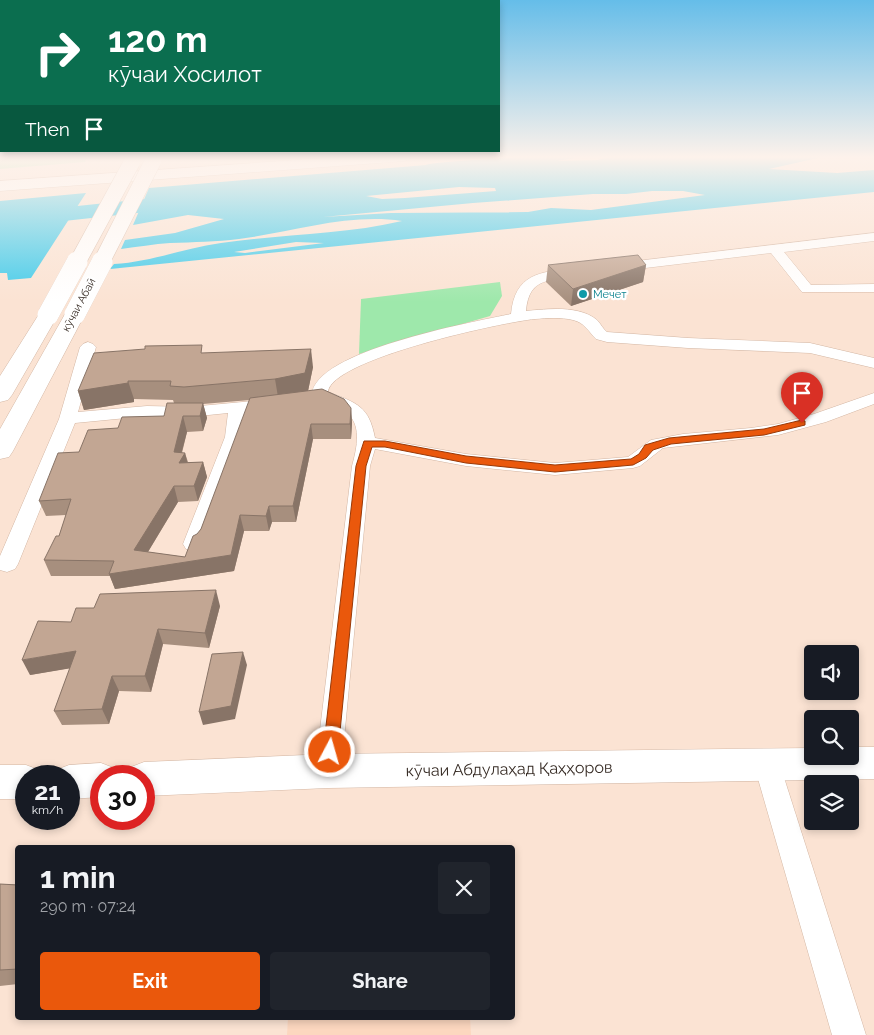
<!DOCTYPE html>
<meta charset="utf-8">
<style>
body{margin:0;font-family:Raleway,sans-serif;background:#20242c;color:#f1f3f6;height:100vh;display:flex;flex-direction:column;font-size:19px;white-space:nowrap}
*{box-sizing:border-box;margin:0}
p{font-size:16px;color:#9ea1a6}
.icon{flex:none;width:28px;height:28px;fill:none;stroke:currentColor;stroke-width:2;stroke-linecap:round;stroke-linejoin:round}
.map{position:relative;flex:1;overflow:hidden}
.drawer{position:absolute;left:15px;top:845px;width:500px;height:175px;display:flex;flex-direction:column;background:#171b24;border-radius:5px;box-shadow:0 2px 8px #0003}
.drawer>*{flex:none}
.guide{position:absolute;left:0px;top:0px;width:500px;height:152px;box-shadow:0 2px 8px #0003;background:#0b6e4f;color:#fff;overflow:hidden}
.tools{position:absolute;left:804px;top:645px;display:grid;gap:10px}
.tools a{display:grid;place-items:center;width:55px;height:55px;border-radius:5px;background:#171b24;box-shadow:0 2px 8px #0003;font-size:25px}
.speed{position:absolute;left:15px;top:765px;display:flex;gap:10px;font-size:25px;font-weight:700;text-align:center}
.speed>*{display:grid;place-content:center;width:65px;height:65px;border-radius:50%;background:#171b24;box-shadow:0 2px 8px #0003;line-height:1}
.speed small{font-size:12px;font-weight:400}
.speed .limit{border:8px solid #d22;background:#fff;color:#111}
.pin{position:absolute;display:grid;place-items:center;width:42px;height:42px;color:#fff;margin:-51px -21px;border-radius:50% 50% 50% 0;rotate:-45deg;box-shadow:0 0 5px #0007}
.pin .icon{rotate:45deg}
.me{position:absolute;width:55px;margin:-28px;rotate:6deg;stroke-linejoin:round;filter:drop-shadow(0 0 4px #0008)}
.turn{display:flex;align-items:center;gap:18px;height:105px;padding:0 25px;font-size:22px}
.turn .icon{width:65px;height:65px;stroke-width:2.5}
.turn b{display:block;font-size:35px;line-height:42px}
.then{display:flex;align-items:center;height:48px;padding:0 25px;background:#0003;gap:10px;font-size:19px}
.round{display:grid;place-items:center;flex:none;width:52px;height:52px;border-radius:5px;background:#20242c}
.head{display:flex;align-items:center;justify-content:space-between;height:85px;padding:0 25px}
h1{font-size:30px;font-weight:700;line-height:38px}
.cta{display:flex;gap:10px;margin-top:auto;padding:10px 25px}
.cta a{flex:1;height:58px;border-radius:5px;background:#ea580c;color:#fff;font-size:20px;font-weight:700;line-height:58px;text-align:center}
.cta a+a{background:#20242c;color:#f1f3f6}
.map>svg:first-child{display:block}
.built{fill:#fcd7bf}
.green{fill:#9ee8ab}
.water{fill:#41cbea;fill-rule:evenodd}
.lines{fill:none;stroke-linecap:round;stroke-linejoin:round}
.river{fill:#41cbea;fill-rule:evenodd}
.minor-casing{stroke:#d3b6a3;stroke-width:1}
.secondary-casing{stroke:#d3b6a3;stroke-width:1}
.minor{fill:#fff;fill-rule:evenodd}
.secondary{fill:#fff;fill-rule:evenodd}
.secondary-bridge-far1-casing{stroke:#d3b6a3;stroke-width:17;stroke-linecap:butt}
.secondary-bridge-casing{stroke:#d3b6a3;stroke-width:21;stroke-linecap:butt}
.secondary-bridge-far1{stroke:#fff;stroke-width:16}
.secondary-bridge{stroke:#fff;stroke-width:21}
.wall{fill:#a78f7e;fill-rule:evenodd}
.shaded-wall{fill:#887467}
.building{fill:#c2a693;stroke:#887467}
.route{fill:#ea580c;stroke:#983908}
.culture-dot{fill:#0f9aa8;stroke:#fff;stroke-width:2}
.labels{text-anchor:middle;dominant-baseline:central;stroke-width:4.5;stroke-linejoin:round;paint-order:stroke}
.far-culture-label{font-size:11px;fill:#0d838f;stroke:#fff;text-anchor:start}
.far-street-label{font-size:11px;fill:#362b24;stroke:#fff}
.near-street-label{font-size:16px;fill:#362b24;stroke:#fff}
</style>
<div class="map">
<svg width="874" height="1035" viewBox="0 0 874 1035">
<rect width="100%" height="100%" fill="#fbe3d3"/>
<polygon class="built" points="288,1018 470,1018 471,1035 287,1035"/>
<g class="green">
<polygon points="0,157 87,157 85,162 0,169"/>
<polygon points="500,282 502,296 490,316 359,354 361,299"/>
</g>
<g class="water">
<path d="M520,157H580L557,161L597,160L609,157H822L769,169L837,173L874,170V192L110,269L114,264C151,262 185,248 221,243C281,234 343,235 402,221C348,213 293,232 239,239C216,242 194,242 170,243C154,244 137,247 121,249L125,240L175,233L224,219L188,215L133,225L149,188L426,165C430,162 507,158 520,157ZM459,187L495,188L496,191L405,198L382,199L366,196ZM652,191H683L705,195L591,210L551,208L528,212L391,213L323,217L473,203L593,194H626ZM296,242L324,243L245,253L234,252Z"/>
<polygon points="86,193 31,278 8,280 7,273 0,273 0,201"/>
</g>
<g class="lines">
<polygon class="river" points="193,194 201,196 204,201 201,206 0,228 0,214"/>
<g class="minor-casing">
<g id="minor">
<polygon points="874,233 874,241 784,252 811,285 874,284 874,292 802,292 771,253 620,271 613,267 620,263"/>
<path d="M574,268L581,272L579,275C552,282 529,275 526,311C547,309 579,305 597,320C601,324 603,329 607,332L688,338L810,343L874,358V368L810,353L688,348L607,342L596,339C588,331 585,323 573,320C561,317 547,318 535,319C503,322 331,359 328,392C357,403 369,406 375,438L466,454L555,463L628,457L651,440L683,434L751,428L778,424L814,414L874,393V404L826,422L778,435L663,448L640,466L633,468L555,475L466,466L375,449L370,466L341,771L337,780L328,783L319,780L315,771L352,466C357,447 363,424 344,410C337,404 323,402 314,399L312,395C313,351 473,322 511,314C515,274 539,272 574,268Z"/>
<polygon points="88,342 93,344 96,347 78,412 147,406 189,407 274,399 280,400 283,404 280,408 245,412 243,437 203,544 200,549 193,551 186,549 183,544 225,437 228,413 189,417 147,416 75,423 18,564 15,569 7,572 0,570 0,556 59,419 80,347 83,344"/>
<polygon points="767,753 776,757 780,765 866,1035 832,1035 754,765 758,757"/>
</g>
</g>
<g class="secondary-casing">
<g id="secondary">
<polygon points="339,157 412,157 405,161 0,191 0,181"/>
<polygon points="75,308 82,310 85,314 13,451 9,457 0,459 0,429 65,314 68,310"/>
<polygon points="48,309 55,311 58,315 12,395 8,400 0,402 0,376 41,311"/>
<polygon points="850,747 874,747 874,779 328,788 144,796 144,776 127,776 131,767 144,762 328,754 812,748 812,756 850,756"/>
<polygon points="101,763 114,768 118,776 101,776 101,797 69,799 69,776 53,776 56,770 69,765"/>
<polygon points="0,765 26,765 39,770 42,776 26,776 26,799 0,799"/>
</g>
</g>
<use href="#minor" class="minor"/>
<use href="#secondary" class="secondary"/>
<g class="secondary-bridge-far1-casing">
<g id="secondary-bridge-far1">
<polyline points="77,263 132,162"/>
<polyline points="101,263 153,161"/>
</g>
</g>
<g class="secondary-bridge-casing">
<g id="secondary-bridge">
<polyline points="75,314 102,262"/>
<polyline points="48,315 77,262"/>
</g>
</g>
<use href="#secondary-bridge-far1" class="secondary-bridge-far1"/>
<use href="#secondary-bridge" class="secondary-bridge"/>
</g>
<g class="wall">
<polygon points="548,265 646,265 643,282 571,306 546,282"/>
<path d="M204,353L313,367L308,391L351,408L352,423L351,439H313L296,522H272L269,531H244L234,571L115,589L110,576H51L44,560L59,536L66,515L46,516L39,501L79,452L118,428L164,416L174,403L173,400L134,399V402L84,410L78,391ZM250,400L201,529L185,557L148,552L178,502L198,501L207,477L203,462H188L185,453H182L187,432L203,431L207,418L203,404Z"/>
<polygon points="220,606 209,648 163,644 151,692 119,691 109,724 62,725 54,711 70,668 30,675 71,622 94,608"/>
<polygon points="0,884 18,885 18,984 0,986"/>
</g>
<g class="shaded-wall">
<polygon points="646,265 643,282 571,306 573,289"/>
<polygon points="311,349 313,367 308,391 278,397 275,379"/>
<polygon points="128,381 134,399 134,402 84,410 78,391"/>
<polygon points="203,403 207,418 203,431 200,416"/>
<polygon points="351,408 352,423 351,439 350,424"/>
<polygon points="183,416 187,432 179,462 185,453 189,469 183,478 174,452"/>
<polygon points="311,424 313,439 296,522 293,506"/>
<polygon points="203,462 207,477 198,501 194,486"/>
<polygon points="174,486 178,502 140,565 134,550"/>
<polygon points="269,506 272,522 269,531 266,516"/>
<polygon points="240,515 244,531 234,571 115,589 109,574 231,555"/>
<polygon points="216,590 220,606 209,648 205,633"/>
<polygon points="158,629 163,644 151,692 145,676"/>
<polygon points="76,651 84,666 30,675 22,660"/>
<polygon points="243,652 247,665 235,719 203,725 199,712"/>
<polygon points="112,676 119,691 109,724 102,709"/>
</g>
<g class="building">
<polygon points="638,255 646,265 573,289 548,265"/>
<polygon points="202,345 201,353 311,349 305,373 275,379 184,387 170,386 171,381 128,381 128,383 78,391 94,353 145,349 145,346"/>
<polygon points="322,389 344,399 351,408 350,424 311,424 293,506 269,506 266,516 240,515 231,555 109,574 114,561 44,560 56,536 59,536 71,499 39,501 58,453 79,452 88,430 118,428 122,417 164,416 167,403 203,403 200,416 183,416 174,452 185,453 179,463 203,462 194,486 174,486 134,550 185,557 193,536 197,534 201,529 250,398"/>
<polygon points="216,590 205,633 158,629 145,676 112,676 102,709 54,711 76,651 22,660 38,621 71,622 76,608 94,608 100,594"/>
<polygon points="243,652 231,706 199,712 212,654"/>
<polygon points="0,884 18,885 18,969 0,970"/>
</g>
<linearGradient id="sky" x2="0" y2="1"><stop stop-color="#65bde9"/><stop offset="0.52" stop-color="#fdf2eb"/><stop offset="1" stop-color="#fdf2eb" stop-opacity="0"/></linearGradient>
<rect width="874" height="302" fill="url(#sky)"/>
<polygon class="route" points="802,420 805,421 805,425 764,435 671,444 653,450 646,458 633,465 555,472 466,463 385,447 372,447 366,466 338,752 336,757 330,759 325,757 323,752 356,466 364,441 385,441 466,456 555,465 631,459 639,454 645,445 669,438 764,429"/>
<circle class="culture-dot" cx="583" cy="294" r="5"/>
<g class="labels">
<g class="far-culture-label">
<text x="593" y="294">Мечет</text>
</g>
<g class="far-street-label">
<text transform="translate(79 305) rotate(-62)">кӯчаи Абаӣ</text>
</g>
<g class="near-street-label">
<text transform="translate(509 769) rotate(-1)">кӯчаи Абдулаҳад Қаҳҳоров</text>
</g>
</g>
</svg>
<div class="tools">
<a><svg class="icon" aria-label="sound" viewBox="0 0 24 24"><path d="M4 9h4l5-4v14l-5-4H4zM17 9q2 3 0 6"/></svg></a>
<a><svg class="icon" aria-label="search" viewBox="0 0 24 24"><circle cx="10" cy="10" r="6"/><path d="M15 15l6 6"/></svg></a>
<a><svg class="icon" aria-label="layers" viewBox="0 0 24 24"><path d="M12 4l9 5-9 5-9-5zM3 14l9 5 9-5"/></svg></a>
</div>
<div class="speed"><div>21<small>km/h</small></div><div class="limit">30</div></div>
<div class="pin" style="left:802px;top:423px;background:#d93025"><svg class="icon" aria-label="arrive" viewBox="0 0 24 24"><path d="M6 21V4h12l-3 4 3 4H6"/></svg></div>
<svg class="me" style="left:330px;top:752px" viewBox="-20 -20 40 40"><circle r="17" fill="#ea580c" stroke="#fff" stroke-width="3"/><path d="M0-11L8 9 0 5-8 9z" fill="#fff"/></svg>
<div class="guide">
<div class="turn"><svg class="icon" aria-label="right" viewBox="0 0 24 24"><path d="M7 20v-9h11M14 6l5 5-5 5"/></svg><div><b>120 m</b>кӯчаи Хосилот</div></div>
<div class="then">Then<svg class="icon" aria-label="arrive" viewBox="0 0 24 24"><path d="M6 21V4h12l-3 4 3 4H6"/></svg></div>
</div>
<section class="drawer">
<div class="head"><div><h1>1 min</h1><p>290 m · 07:24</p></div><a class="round"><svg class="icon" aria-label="close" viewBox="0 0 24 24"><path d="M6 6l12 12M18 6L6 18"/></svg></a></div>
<div class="cta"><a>Exit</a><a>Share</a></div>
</section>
</div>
